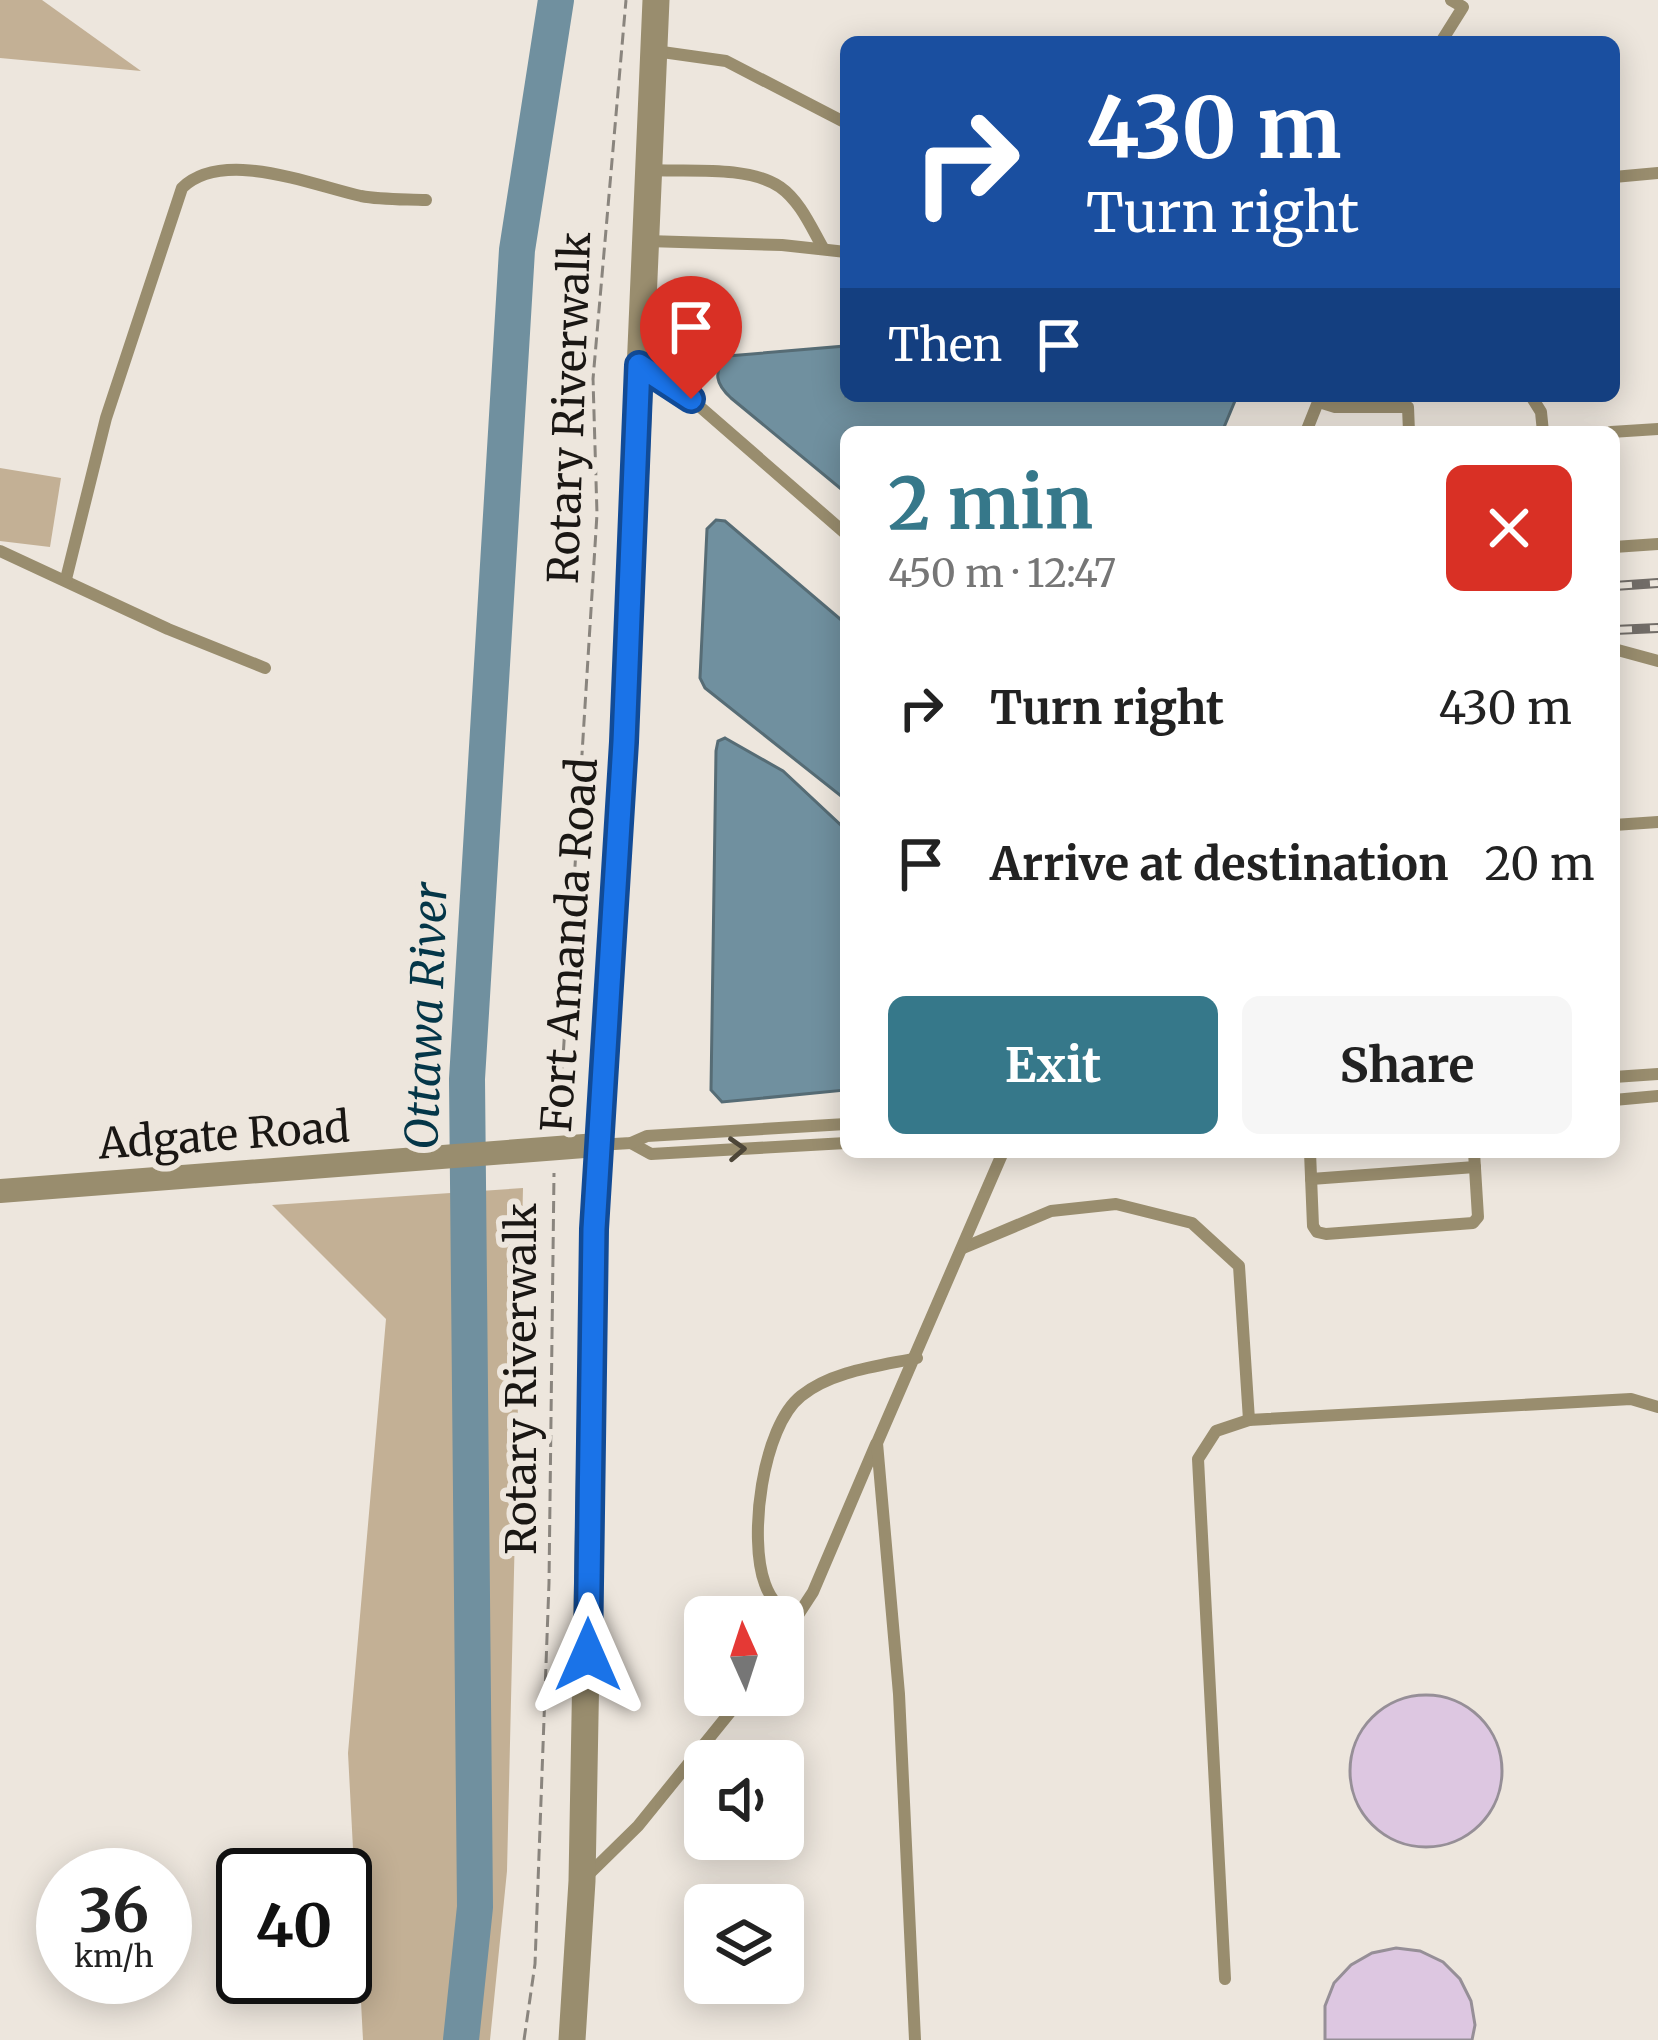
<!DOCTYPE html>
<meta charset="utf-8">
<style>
body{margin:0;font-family:Merriweather,serif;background:#f6f6f6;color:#222;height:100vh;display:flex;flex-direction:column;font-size:45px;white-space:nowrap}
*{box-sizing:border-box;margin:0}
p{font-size:39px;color:#767676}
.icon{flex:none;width:66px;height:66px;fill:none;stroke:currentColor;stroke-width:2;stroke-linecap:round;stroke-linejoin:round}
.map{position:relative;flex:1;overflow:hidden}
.side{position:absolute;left:840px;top:426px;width:780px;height:732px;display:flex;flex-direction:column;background:#fff;border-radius:18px;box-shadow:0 6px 30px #0003}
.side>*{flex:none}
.hud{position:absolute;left:840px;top:36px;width:780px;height:366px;border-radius:18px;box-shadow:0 6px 30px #0003;background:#1a4fa0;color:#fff;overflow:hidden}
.needle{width:78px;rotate:357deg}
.fabs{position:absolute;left:684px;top:1596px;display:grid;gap:24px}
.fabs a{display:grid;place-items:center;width:120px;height:120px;border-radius:18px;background:#fff;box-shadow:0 6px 30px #0003;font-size:60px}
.speed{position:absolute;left:36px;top:1848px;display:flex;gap:24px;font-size:60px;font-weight:700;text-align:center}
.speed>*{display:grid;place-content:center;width:156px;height:156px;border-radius:50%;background:#fff;box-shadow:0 6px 30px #0003;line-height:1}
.speed small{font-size:30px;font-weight:400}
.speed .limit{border:6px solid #111;border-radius:18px;background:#fff;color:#111}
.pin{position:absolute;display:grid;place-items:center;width:102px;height:102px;color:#fff;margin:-123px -51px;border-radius:50% 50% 50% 0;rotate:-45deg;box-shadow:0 0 12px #0007}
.pin .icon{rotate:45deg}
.me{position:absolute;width:132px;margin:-66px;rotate:0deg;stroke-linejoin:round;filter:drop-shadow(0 0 9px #0008)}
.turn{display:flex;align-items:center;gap:42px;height:252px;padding:0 48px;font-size:54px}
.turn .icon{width:156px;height:156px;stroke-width:2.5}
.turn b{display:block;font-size:84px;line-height:102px}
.then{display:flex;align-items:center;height:114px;padding:0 48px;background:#0003;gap:24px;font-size:45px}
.round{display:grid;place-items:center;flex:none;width:126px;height:126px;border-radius:18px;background:#f6f6f6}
.headline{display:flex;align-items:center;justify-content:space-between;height:204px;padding:0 48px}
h1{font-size:72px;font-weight:700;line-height:90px;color:#36788a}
.button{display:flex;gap:24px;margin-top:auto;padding:24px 48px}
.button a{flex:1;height:138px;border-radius:18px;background:#36788a;color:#fff;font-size:48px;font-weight:700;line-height:138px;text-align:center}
.button a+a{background:#f6f6f6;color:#222}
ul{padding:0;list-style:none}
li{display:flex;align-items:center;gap:36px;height:156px;padding:0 48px}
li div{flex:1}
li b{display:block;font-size:45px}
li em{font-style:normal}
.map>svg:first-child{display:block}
.forest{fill:#c3b095}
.water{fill:#70909f;stroke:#566c75;stroke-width:3}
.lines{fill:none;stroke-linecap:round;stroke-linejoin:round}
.river{stroke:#70909f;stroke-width:36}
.building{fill:#ddc7e1;stroke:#968f97;stroke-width:3}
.path{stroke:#8a857e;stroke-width:3;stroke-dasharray:12 6;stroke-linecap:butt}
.service{stroke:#998d6e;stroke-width:12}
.minor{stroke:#998d6e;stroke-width:24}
.tertiary{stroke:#998d6e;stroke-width:27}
.rail-casing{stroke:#726d68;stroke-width:10}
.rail{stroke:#ede6dd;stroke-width:6;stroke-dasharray:18;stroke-linecap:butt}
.oneway{stroke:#4d4638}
.route-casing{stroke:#114b97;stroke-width:30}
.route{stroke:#1a73e8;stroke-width:21}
.labels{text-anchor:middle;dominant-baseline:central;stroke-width:12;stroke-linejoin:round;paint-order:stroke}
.street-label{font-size:42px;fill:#1a1714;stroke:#ede6dd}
.water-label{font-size:45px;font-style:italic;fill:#043648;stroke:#ede6dd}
</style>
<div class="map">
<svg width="1658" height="2040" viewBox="0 0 1658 2040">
<rect width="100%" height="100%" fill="#ede6dd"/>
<g class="forest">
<polygon points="0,0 42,0 141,71 0,58"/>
<polygon points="0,468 61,478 50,547 0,541"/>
<polygon points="523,1188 507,1871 490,2040 363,2040 348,1753 386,1319 272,1205"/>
</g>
<g class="water">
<path d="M846,346V396H1237L1222,432H846V493L731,398C716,384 712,372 728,356Z"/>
<polygon points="716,520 725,521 846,624 846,800 705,688 700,678 707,529"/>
<polygon points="725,738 783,771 846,830 846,1090 722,1102 711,1090 716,751 718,741"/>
</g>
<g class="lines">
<polyline class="river" points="461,2040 475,1907 467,1079 517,250 556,0"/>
</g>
<g class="building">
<circle cx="1426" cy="1771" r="76"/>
<polygon points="1396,1948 1420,1951 1443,1962 1460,1979 1471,2001 1475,2025 1472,2040 1325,2040 1325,2006 1334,1983 1351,1965 1372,1953"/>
</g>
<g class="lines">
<g class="path">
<polyline points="559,1122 597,514 593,379 626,0"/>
<polyline points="524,2040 535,1964 549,1583 554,1173"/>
</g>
<g class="service">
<polyline points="1441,42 1463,7 1451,0"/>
<polyline points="655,51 726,61 846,123"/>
<path d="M650,170C688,172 747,165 780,187C800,201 811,227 823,248"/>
<polyline points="1614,177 1658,173"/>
<polyline points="647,241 782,245 846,252"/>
<polyline points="640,366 691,399 846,534"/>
<polyline points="1531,396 1541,412 1543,432"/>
<polyline points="1319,402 1335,407 1408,407 1409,432"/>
<polyline points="1306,432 1320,397"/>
<polyline points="1611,432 1658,429"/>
<polyline points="1614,547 1658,544"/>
<polyline points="0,551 168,629 265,668"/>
<path d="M66,579L106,418L182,188C223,148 312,185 361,196C382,200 405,199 426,200"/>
<polyline points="1614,649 1658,661"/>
<polyline points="1614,825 1658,822"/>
<polyline points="1614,1077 1658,1074"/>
<polyline points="1614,1100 1658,1096"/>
<polyline points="631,1143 651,1154 846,1143"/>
<polyline points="597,1145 631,1143 647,1136 846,1124"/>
<polyline points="1310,1152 1313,1226 1317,1232 1326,1234 1473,1223 1478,1217 1474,1152"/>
<polyline points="1311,1179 1475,1167"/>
<polyline points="963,1248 1051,1211 1116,1204 1192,1223 1239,1266 1249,1420 1631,1399 1658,1407"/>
<path d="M795,1618C780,1609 771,1601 765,1584C748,1539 762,1427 801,1396C832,1371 879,1366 917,1358"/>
<polyline points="783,1638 813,1592 876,1444"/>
<polyline points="588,1875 638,1826 744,1695"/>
<polyline points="1225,1979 1198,1459 1216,1431 1249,1420"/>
<polyline points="915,2040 899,1694 877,1443 1003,1152"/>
</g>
<polyline class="minor" points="0,1191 597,1145"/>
<polyline class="tertiary" points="572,2040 582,1881 594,1229 624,742 656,0"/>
<g class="rail-casing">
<g id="rail">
<polyline points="1614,586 1658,583"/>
<polyline points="1614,630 1658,628"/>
</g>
</g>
<use href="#rail" class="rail"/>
</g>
<defs><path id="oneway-chevron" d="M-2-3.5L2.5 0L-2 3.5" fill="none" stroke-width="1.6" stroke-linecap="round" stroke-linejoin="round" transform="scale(3)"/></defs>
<use class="oneway" href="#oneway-chevron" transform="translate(737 1149) rotate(-3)"/>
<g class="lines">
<g class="route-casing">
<polyline id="route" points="588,1655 594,1229 624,742 639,365 691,399"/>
</g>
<use href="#route" class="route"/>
</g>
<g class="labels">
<g class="street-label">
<text transform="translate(569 408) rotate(-88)">Rotary Riverwalk</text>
<text transform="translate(569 945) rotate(-86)">Fort Amanda Road</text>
<text transform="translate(224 1135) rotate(-4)">Adgate Road</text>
<text transform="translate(521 1379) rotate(-90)">Rotary Riverwalk</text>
</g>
<g class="water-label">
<text transform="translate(426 1016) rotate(-88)">Ottawa River</text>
</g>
</g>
</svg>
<div class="fabs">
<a><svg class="needle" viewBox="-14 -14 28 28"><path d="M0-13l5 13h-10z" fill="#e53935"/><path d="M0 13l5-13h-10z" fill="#767676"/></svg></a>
<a><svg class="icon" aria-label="sound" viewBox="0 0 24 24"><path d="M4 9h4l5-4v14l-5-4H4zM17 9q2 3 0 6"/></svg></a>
<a><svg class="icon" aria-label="layers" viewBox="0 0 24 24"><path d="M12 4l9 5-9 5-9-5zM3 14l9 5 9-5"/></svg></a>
</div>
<div class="speed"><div>36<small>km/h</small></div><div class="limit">40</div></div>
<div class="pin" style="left:691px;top:399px;background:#d93025"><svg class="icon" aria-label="arrive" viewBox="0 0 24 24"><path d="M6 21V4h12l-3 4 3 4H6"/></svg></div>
<svg class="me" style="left:588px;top:1655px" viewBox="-20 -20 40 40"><path d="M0-17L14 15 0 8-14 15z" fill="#1a73e8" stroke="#fff" stroke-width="4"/></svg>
<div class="hud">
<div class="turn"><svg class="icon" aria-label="right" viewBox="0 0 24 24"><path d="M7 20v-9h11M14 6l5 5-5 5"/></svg><div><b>430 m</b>Turn right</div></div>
<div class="then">Then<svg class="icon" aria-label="arrive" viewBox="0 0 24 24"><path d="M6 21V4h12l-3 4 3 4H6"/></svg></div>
</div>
<section class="side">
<div class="headline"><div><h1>2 min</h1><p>450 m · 12:47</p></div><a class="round" style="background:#d93025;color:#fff"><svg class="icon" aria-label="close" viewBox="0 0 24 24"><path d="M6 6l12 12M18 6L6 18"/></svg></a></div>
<ul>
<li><svg class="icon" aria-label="right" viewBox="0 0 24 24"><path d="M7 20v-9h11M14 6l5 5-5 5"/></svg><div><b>Turn right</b></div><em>430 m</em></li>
<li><svg class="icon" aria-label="arrive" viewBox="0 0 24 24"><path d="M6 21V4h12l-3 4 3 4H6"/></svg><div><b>Arrive at destination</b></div><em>20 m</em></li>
</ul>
<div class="button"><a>Exit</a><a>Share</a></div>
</section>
</div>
